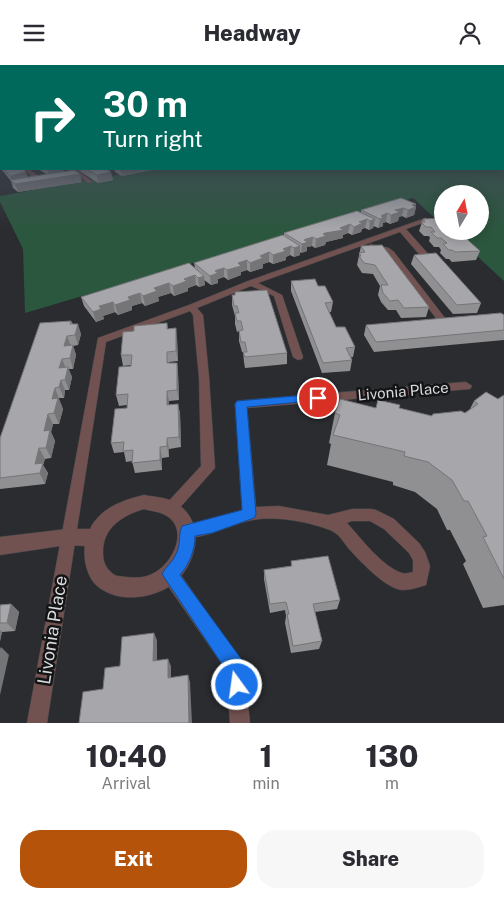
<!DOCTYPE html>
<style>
body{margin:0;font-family:"Public Sans",sans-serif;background:#f7f7f7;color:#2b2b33;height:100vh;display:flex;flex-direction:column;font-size:19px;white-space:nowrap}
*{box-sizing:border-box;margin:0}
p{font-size:16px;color:#7c7c81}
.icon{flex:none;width:28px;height:28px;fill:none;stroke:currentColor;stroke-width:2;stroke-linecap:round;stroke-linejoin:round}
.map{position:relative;height:658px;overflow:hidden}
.details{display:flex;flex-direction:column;background:#fff;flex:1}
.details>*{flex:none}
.guide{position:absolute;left:0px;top:0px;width:505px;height:105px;box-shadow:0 2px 12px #0003;background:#00695c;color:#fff;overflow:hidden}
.needle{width:32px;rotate:10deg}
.buttons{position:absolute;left:434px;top:120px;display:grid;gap:10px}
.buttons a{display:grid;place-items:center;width:55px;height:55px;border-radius:50%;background:#fff;box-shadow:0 2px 12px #0003;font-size:25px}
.pin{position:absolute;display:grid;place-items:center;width:42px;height:42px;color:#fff;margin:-21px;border:2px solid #fff;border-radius:50%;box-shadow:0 1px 5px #0007}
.me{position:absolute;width:55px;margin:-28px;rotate:346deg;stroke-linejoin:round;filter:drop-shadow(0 0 4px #0008)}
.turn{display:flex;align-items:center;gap:18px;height:105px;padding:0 20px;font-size:22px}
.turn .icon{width:65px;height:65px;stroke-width:2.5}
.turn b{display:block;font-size:35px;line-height:42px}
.eta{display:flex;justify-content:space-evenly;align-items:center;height:85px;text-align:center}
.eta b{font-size:30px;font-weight:800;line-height:35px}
.button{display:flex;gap:10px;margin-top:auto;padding:10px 20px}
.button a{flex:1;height:58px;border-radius:20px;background:#b45309;color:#fff;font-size:20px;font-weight:800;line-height:58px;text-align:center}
.button a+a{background:#f7f7f7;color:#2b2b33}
header{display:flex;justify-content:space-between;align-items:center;height:65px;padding:0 20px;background:#fff;font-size:22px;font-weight:800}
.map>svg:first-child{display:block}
.green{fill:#2c573f}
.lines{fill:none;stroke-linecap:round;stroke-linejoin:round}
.service-casing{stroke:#46484b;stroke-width:1}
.minor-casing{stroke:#46484b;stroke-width:1}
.tertiary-casing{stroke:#46484b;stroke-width:1}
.service{fill:#725251;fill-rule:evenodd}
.minor{fill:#725251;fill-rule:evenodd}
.tertiary{fill:#725251;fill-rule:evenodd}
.wall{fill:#909093}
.shaded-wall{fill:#757578}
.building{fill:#a7a7ab;stroke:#757578}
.route{fill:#1a73e8;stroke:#114b97}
.labels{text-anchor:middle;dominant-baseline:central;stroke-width:5;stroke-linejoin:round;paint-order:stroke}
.street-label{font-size:15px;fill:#d8d9db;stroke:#131415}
.near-street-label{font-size:18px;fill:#d8d9db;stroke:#131415}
</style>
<header><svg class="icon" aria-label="menu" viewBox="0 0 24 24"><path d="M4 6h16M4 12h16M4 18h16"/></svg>Headway<svg class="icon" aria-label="person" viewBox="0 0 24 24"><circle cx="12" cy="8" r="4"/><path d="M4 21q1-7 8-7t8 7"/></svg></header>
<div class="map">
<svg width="504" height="658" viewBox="0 0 504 658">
<rect width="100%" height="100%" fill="#2a2c2f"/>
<polygon class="green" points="504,72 504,216 450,166 480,166 480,129 442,129 442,160 413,133 25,248 23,184 0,137 0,131 151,104 504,104"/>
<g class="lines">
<g class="service-casing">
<g id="service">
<polygon points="23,104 29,104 39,112 48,111 51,113 36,115"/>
<polygon points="72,104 76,104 93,117 88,118 72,106"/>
<polygon points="426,153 429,155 428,156 406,164 430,191 430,195 424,195 400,167 258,218 282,230 303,292 302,294 298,295 293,292 274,231 251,221 197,243 203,250 209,312 215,403 176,447 171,449 166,447 164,443 166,439 201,401 199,312 193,250 190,246 106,277 47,658 27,658 98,273 189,240 248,216"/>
<polygon points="370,179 389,183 394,187 445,253 445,257 439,257 388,191 383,187 370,183"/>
<path d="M466,317L472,321L470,324L247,343L256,442L279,441L328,450L352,444H371L376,445L394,454L419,478L425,487L430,501L426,520C419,522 411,525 403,525C387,525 360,496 349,484C342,475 338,467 327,464C305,456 271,450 248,456C230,460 199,477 182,471L180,466L182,461L242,445L235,339L237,336ZM352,456H370L384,464L409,488L413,495V507C409,508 405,509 402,508C381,501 361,473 347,458Z"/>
<polygon points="170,501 176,503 241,596 244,602 250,658 230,658 226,605 164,515 162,509 164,503"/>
</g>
</g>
<g class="minor-casing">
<path id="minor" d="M144,430C153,432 165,432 174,437C210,456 196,508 165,524C151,531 138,533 124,532C114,531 104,527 96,520C87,511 83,494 85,481L67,480L0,490V472L67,464H90C100,443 123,435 144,430ZM144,444C150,446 157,446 163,449C191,461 174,499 152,509C144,513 136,513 126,512C121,511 116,512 112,508C105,502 103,496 103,488C102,463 123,450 144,444Z"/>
</g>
<g class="tertiary-casing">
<rect id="tertiary" x="0" y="91" width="1" height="4"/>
</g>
<use href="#service" class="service"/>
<use href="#minor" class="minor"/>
<use href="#tertiary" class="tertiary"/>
</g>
<g class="wall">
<polygon points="0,96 1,96 1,104 23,104 28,112 46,109 38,104 63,104 63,106 82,117 18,127 13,123 11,116 1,104"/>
<polygon points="78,104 106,104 113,115 98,118 78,105"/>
<polygon points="114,104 156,104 122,111 115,107"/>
<polygon points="415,141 416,142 414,150 406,153 402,151 399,152 398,156 390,159 386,157 383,158 383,161 378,163 374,161 373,163 369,165 365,163 362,164 361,167 352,170 348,168 343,170 343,173 326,177 325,180 315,183 312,181 307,182 307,186 301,188 300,187 300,190 294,192 290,190 286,192 286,195 273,199 269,197 263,199 263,203 250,207 247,205 241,207 241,210 228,215 224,212 218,214 218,218 211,220 204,215 205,220 199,222 196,220 188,223 188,226 174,231 171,228 158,232 159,236 145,241 142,238 132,241 132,245 118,250 115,247 103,251 104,254 96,257 84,241 81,232 195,203 194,198 284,171 284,168 361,148 361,145"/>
<polygon points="423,154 480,186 476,195 452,197 449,194 446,194 440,188 441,185 439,182 434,182 429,176 430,172 428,171 424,171 419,166"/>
<polygon points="361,181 429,242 426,252 401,253 396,245 388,245 381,237 378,230 380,221 373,209 362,208 357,200"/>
<polygon points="414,190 481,238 477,248 453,249 411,199"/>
<polygon points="291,216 318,221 333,237 331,247 329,247 336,262 355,282 353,292 351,292 352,295 350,306 322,308 291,226"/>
<polygon points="235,227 287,288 287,299 245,303 244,297 243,287 242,287 239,276 239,266 237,267 235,259 235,251 232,240 232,230 235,230"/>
<polygon points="504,250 504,275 374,287 364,270 366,260"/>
<polygon points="71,256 73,259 81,269 78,280 73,281 76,290 73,304 68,304 72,312 69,325 65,325 64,333 59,333 59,335 63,344 59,359 53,359 51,367 55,376 51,393 45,394 43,400 48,408 45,419 0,424 0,373"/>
<polygon points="167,258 168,264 177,274 178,296 169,297 169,298 177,298 178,308 179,335 169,336 169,340 178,339 180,349 181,382 169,384 169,392 162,393 162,405 135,408 132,396 126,397 124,387 114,388 111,378 127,343 127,340 119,341 116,330 131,301 131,300 123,301 121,290 134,266"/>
<polygon points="504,330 504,540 483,543 463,499 466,496 450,465 447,465 437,444 415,427 393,420 393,417 327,400 331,379 329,378 335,348 375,343 399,343 432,351 433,349 465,348 470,344 474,336 498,334"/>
<polygon points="291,496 340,535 337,544 315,547 322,576 319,584 291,588 285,558 286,551 285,545 270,548 264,514 264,505 291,501"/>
<polygon points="11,539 19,547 15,566 2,567 0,576 0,540"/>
</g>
<g class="shaded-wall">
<polygon points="1,78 1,86 0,86 0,79"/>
<polygon points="47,104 63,104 64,108 49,111"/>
<polygon points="120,104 156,104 122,111"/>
<polygon points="26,107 29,115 12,117 10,111"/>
<polygon points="111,107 113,115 98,118 97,110"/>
<polygon points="80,109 82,117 18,127 15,119"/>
<polygon points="416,139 415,142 416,142 414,150 406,153 408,145 412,140"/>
<polygon points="404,143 402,151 399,152 398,156 390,159 391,150 395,145"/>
<polygon points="387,148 386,157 383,158 383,161 378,163 381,151"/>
<polygon points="367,154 365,163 362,164 361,167 352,170 354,162 359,157"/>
<polygon points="375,154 373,163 369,165 370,156"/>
<polygon points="350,159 348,168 343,170 343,173 326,177 325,180 315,183 316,174 323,169"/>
<polygon points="313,172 312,181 307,182 307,186 301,188 302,179 304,175"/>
<polygon points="291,181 290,190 286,192 286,195 273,199 273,190 283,184"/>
<polygon points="300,181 300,190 294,192 294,183"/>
<polygon points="269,187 269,197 263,199 263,203 250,207 250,198 260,191"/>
<polygon points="247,195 247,205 241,207 241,210 228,215 227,205 238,198"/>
<polygon points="224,203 224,212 218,214 218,218 211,220 210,211 215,206"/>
<polygon points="195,210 196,220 188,223 188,226 174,231 173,221 184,214"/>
<polygon points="204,211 205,220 199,222 198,213"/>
<polygon points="169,218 171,228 158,232 159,236 145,241 143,231 154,223"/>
<polygon points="140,228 142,238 132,241 132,245 118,250 115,240 128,232"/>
<polygon points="113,237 115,247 103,251 104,254 96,257 93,247 99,241"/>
<polygon points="78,259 81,269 78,280 75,270"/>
<polygon points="176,263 177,274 178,296 176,286"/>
<polygon points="67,271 71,281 64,281"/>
<polygon points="73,280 76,290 73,304 70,293"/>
<polygon points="62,294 66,304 59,303"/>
<polygon points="177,298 178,308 179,335 177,325"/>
<polygon points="68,302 72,312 69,325 65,315"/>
<polygon points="61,315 65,325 64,333 59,322"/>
<polygon points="55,323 63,344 59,359 54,348 52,334"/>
<polygon points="167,326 169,336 169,350 167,340"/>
<polygon points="178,339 180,349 181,382 179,372"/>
<polygon points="48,349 53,359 51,367 55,376 51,393 46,383 44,366"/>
<polygon points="167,373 169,384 169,392 167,381"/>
<polygon points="160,382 162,393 162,405 160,395"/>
<polygon points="39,383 45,394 43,400 48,408 45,419 35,399"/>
<polygon points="11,539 19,547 15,566 7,558"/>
<polygon points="0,565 2,567 0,576"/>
<polygon points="154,568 157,575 157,603 153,596"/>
<polygon points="1,582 9,590 0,630 0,584"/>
<polygon points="168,594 171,601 171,620 168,613"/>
<polygon points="188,610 190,617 192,658 189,658"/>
</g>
<g class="building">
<polygon points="4,104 23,104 26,107 10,111"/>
<polygon points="86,104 106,104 111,107 97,110"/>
<polygon points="74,105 80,109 15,119 10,115"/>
<polygon points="401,133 416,139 412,140 416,142 408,145 404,143 395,145 400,147 391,150 387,148 381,151 384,152 380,154 361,145"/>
<polygon points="357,146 375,154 370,156 367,154 359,157 363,158 354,162 350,159 340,163 344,165 325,168 323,169 326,171 316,174 313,172 306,174 304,175 308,177 302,179 284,168"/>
<polygon points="442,153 442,166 458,166 480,186 455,187 452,185 449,185 443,179 447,178 441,173 437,173 431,167 435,167 431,162 426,162 421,157 425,157 423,154"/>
<polygon points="283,170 300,181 294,183 291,181 283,184 286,186 273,190 269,187 260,191 263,193 250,198 247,195 238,198 241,201 227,205 224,203 217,205 215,206 218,208 210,211 194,198"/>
<polygon points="382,180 429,242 404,243 398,235 390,236 383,228 381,220 388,220 375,200 364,198 359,191 361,191 359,188 365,187 361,181"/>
<polygon points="436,188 481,238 457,240 414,190"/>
<polygon points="189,198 204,211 198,213 195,210 184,214 187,216 173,221 169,218 154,223 157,226 143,231 140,228 128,232 130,235 115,240 113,237 103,240 99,241 101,244 93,247 81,232"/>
<polygon points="315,214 318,221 325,221 333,237 325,238 336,262 345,262 355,282 346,283 352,295 323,298 291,216"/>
<polygon points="267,225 287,288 245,292 243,287 247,287 245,277 241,277 239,266 243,265 241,256 237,256 235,248 239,248 237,241 234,241 232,230 235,230 235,227"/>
<polygon points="501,248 504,250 504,265 376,277 366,260"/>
<polygon points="71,256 70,259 78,259 75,270 67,271 64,281 73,280 70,293 62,294 59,303 68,302 65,315 61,315 59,322 55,323 52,334 58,333 54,348 48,349 44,366 50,365 46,383 39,383 35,399 43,398 40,408 0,413 0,373 40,258"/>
<polygon points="167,258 167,264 176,263 176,286 167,287 167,298 177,298 177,325 167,326 167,340 178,339 179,372 167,373 167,381 160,382 160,395 132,398 133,385 123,386 124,377 111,378 115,344 127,343 128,329 116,330 119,302 131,301 132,290 121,290 123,267 134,266 134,261"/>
<polygon points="486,327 498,334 504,330 504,514 483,472 487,471 468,436 464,436 452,415 428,397 404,391 405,387 333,370 340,350 335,348 340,334 376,343 378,335 400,340 399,343 432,351 433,349 461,346 465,348 478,339 474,336"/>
<polygon points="328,491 340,535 313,539 322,576 293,581 287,549 289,549 286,537 270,539 264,505 292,501 291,496"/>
<polygon points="11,539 7,558 0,558 0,540"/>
<polygon points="154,568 153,596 168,594 168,613 188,610 189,658 79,658 83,627 103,624 105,603 120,601 122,572"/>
</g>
<linearGradient id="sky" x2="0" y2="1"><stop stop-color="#17181a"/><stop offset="0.44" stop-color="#444b58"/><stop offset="1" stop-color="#444b58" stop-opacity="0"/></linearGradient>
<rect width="504" height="164" fill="url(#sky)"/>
<path class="route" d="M318,329L323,333L322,335L247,342L256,449L254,453L212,468L195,471C195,486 189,499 180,510L242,595L246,620L243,626L237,629L230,626L227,620L226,605L162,509C166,501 173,497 176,489C181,480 178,470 182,461L242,445L235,339L237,336Z"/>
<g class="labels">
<g class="street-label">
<text transform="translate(403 326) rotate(-5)">Livonia Place</text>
</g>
<g class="near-street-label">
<text transform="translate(52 565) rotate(-81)">Livonia Place</text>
</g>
</g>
</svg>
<div class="buttons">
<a><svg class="needle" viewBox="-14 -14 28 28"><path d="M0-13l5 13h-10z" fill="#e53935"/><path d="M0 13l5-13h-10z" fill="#7c7c81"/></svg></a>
</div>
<div class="pin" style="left:318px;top:333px;background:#d93025"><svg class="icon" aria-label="arrive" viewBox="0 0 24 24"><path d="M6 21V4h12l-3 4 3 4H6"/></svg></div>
<svg class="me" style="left:237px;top:620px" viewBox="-20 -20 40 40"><circle r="17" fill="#1a73e8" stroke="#fff" stroke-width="3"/><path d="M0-11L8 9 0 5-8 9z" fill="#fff"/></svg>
<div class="guide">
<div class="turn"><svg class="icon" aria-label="right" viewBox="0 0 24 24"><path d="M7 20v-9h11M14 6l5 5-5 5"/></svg><div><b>30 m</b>Turn right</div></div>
</div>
</div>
<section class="details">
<div class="eta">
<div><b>10:40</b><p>Arrival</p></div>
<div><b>1</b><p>min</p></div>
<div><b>130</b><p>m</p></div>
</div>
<div class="button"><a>Exit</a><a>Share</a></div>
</section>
